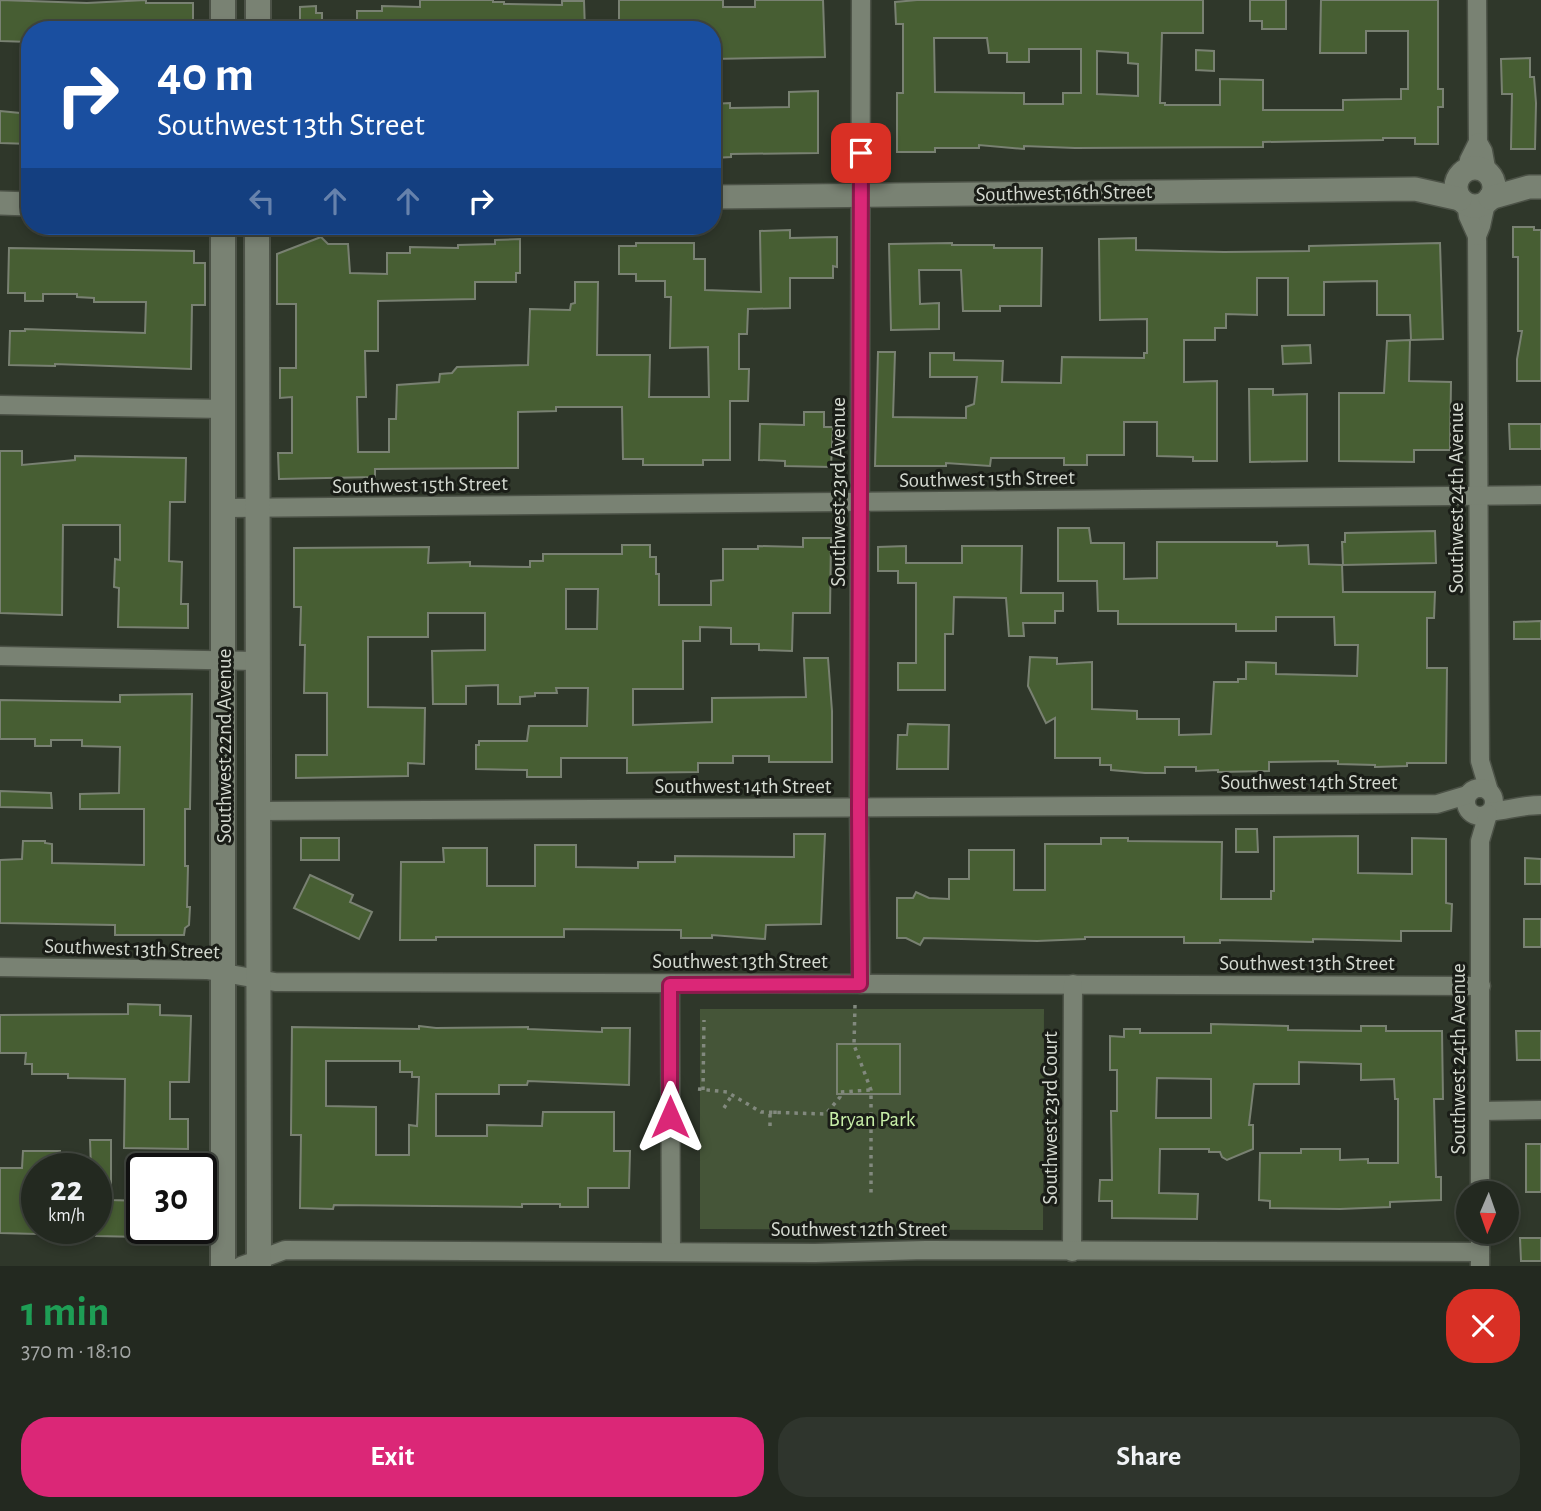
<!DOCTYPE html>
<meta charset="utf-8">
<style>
body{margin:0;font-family:"Alegreya Sans",sans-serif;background:#2f352d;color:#f1f3f6;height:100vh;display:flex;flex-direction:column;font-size:26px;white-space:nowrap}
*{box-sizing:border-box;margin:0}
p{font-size:23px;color:#a3a6a5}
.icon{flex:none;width:38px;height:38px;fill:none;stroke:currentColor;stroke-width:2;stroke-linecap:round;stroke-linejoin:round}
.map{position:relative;height:1266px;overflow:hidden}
.details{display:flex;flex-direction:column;background:#232920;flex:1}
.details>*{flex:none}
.top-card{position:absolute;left:21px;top:21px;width:700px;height:214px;border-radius:28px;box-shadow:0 4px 10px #0003,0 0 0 2px #40453e;background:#1a4fa0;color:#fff;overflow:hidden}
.needle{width:46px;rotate:182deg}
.fabs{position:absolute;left:1456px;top:1181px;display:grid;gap:14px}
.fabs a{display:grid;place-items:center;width:63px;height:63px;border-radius:50%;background:#232920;box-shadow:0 4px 10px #0003,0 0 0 2px #40453e;font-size:35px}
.speed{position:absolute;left:21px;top:1153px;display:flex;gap:14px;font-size:35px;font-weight:700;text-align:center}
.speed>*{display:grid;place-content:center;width:91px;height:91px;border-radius:50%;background:#232920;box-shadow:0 4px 10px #0003,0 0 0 2px #40453e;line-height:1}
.speed small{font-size:18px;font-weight:400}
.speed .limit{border:4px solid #111;border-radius:10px;background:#fff;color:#111}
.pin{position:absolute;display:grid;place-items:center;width:60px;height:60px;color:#fff;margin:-30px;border-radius:14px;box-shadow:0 4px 10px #0006}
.me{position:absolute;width:77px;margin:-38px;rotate:0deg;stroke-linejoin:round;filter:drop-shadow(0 0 5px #0008)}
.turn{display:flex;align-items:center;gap:24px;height:147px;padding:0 21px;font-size:32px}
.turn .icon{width:91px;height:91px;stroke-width:2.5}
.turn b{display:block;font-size:49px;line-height:60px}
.lanes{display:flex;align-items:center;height:66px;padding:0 21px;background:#0003;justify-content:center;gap:35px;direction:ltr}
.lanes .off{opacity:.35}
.round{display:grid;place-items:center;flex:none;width:74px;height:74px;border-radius:28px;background:#2f352d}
.overview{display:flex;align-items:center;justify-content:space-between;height:119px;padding:0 21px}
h1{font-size:42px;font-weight:700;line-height:52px;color:#1e9e55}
.button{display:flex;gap:14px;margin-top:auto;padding:14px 21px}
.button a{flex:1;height:80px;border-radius:28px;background:#db2777;color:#fff;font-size:28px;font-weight:700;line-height:80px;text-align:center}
.button a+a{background:#2f352d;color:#f1f3f6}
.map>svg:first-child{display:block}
.green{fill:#455538}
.building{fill:#475e33;stroke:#798172;stroke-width:2;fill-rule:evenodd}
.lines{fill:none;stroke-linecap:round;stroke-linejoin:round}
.minor-casing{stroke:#4c5247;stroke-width:21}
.tertiary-casing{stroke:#4c5247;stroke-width:26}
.secondary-casing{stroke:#4c5247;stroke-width:28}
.path{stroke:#82897e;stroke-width:3.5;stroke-dasharray:3.5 5;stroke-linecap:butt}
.minor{stroke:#798273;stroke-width:18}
.tertiary{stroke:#798273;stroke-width:23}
.secondary{stroke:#798273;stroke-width:24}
.route-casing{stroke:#8e194d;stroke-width:18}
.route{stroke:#db2777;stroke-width:12}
.labels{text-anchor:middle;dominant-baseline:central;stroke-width:6;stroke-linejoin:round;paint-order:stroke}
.street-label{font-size:21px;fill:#d4d9d0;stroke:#1a1d17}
.park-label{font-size:21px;fill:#c8efa8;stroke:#1a1d17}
</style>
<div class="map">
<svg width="1541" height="1266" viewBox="0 0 1541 1266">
<rect width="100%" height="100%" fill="#2f372a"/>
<polygon class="green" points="700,1009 1044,1009 1043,1230 700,1229"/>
<g class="building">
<polygon points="0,0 87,3 146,0 146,3 193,3 193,30 71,30 71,27 38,26 38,30 30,30 30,42 0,41"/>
<polygon points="420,0 493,0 493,2 504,2 504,4 562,5 562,1 584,1 585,30 357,30 357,11 382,11 382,6 420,7"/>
<polygon points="619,0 723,0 723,7 755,7 755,0 823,0 825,57 712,59 712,30 619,30"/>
<path d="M917,0H1203V33H1162L1160,103H1165V105H1220V79L1263,80V110H1343V100L1401,99V89H1408V31H1366V53H1320L1321,0H1438V89H1443V107H1438V144H1415V138H1383V140L1263,142V147L1075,148L1024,146V149L979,145V148H935V152H897V93H903V24H896L895,2ZM934,38H987L989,53H1007V62H1029V49H1081V93H1063V104H1024V93L935,92ZM1097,51L1128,53V63L1138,64V96L1097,94Z"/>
<polygon points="1250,0 1286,0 1286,29 1262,29 1262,21 1250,21"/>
<polygon points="316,6 316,13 322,13 322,30 300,30 300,7"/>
<polygon points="1196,50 1214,51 1214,71 1196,70"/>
<polygon points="1530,58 1530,77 1534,77 1536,103 1535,149 1511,149 1512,94 1502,94 1501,59"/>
<polygon points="818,91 818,153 731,154 731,157 714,158 712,104 730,103 730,108 789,107 789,92"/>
<polygon points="0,111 30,114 30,144 0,143"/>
<polygon points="1513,227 1534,227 1534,230 1541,230 1541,381 1517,381 1517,359 1522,331 1518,331 1518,257 1513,257"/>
<polygon points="790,230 790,238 837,237 837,267 833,266 833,278 790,278 790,308 748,309 747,334 739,334 739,369 749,369 748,401 730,401 730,460 703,460 703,465 643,465 643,459 623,459 622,407 556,407 556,411 518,412 518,468 375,469 375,477 279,479 278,453 292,453 292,397 280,398 280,368 296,368 296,304 277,304 277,254 321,237 328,244 348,244 350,273 387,274 387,253 410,253 410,247 458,248 458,245 495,244 495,240 520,239 520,273 516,273 516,282 475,282 475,299 378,301 378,351 365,351 366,397 357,397 358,452 389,452 389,419 396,419 397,385 439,382 440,374 452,373 457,367 528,365 530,309 570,310 571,304 575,303 575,282 598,282 597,355 650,355 649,397 709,397 708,347 670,348 671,297 665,297 665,281 636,281 636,274 619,274 619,246 636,246 636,243 694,243 694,259 705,259 705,290 761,292 760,231"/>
<polygon points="1136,238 1136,250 1224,252 1309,251 1309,246 1440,243 1443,339 1411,340 1410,315 1377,315 1377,281 1324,282 1324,315 1288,315 1288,278 1257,278 1257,315 1226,314 1226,328 1215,328 1215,340 1184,340 1184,382 1217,381 1217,461 1193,461 1193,457 1157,456 1157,422 1124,422 1124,455 1087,455 1087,465 1064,465 1064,458 991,458 990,466 946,463 946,466 875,466 878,352 895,352 893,417 966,418 966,407 974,404 977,377 930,377 930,353 954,353 954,360 1003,361 1002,382 1061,383 1062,357 1144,358 1144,353 1147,353 1147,319 1100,320 1099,239"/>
<polygon points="952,243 952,245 994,245 994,248 1042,248 1041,306 1000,306 1000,311 963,311 961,270 919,270 920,304 939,303 939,329 891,330 889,244"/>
<polygon points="9,248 194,251 194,263 205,263 205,305 192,305 191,369 55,364 55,366 9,365 10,331 25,331 25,329 145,333 146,302 94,302 94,298 77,297 77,294 43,294 43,301 25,301 25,293 8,293"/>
<polygon points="1410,340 1409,381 1451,382 1450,450 1414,450 1414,462 1339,461 1339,393 1384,393 1387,341"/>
<polygon points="1310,345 1311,363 1283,364 1282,346"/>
<polygon points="1249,389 1273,389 1273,395 1307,394 1307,461 1250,462"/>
<polygon points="804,412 824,412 824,427 833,427 831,467 785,466 785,461 759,460 760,424 804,425"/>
<polygon points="1509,424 1541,424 1541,449 1510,449"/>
<polygon points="0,451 22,451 22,465 75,460 75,456 186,458 185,502 170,502 169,561 182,562 181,604 188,604 188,628 118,627 119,588 114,587 115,559 120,560 120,525 63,525 62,615 0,613"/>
<polygon points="1058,528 1089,528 1091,543 1124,543 1124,579 1157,578 1157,542 1277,542 1277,546 1308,545 1309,564 1342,565 1343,592 1435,592 1434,618 1427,618 1427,668 1447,668 1446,763 1407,763 1407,766 1375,767 1375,765 1338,764 1338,761 1269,762 1269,771 1218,772 1218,770 1196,771 1196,767 1165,767 1165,773 1145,773 1111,770 1111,765 1100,765 1100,758 1055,758 1055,718 1046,723 1028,686 1030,657 1057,658 1057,664 1092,662 1092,709 1137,711 1137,719 1179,719 1179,735 1211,734 1214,682 1238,682 1238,679 1246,679 1246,662 1276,663 1276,674 1357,676 1358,645 1335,645 1334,617 1276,617 1276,631 1236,631 1236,624 1118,624 1118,611 1098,611 1097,581 1058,581"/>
<polygon points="1435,531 1436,563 1343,565 1342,542 1345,542 1345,533"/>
<path d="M803,538H831L830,613H793L792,651L759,650V644H731V628L700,627V641H683V689H633V725L712,722V698L806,697L804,658H828L832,711V762H769V756H733V763H698V772L627,773V758H561V777H527V770L476,769V745H479V741H527L529,726H587L588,688H556L557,693H535V696L520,697V704H498V685L466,686V704H433L432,651L485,650V613H428V637H368V707L425,708L424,764L408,763V776L296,778V755H327V693H304L305,645H300L301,607H294V548L429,547L428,563L470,562V566L530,567V561H543V554H622V545H650V557H656V574H659V605H711V581L723,580V549H758V546L803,547ZM566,589H598L597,629H566Z"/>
<polygon points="906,546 906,563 962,563 962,546 1022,546 1021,593 1063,593 1063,611 1055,611 1055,623 1023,623 1024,636 1009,636 1006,598 954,597 953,634 945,634 945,690 898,690 898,663 916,663 916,583 898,583 898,571 878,571 878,547"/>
<polygon points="1541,621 1541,639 1514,639 1514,622"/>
<polygon points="192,694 190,809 185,809 185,866 188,866 187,907 190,907 189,925 185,928 184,935 115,935 115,925 0,923 0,860 22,859 23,841 45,841 45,843 52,844 52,863 144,865 144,809 80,809 80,794 119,793 120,747 82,746 82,740 51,740 51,746 35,746 35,739 0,739 0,700 120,702 120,695"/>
<polygon points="908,724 949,725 948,769 897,769 898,735 907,735"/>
<polygon points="0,791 51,793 52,808 0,807"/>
<polygon points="1236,829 1257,829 1258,852 1236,852"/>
<polygon points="794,834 825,834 821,924 766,925 765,939 712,935 712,938 681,938 681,930 564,929 564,937 436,937 436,940 400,940 401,862 444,862 443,848 487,848 487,886 535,886 535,845 576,845 576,867 638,868 638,862 675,862 675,856 794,857"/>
<polygon points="1358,836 1358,873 1412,874 1412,838 1446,839 1446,903 1452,904 1451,931 1401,931 1401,941 1313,939 1313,942 1220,940 1220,943 1184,943 1184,937 1085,937 1085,939 1037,941 924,938 920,945 906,938 897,938 897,898 913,898 916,892 929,898 949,899 949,879 969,879 969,850 1014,850 1014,890 1045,890 1045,844 1101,844 1101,838 1128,838 1128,841 1222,842 1221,899 1271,899 1271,891 1274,891 1274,837"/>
<rect x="301" y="838" width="38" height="22"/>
<polygon points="1525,858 1541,859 1541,884 1525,884"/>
<polygon points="310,875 353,895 350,902 372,912 359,939 294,908"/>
<rect x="1524" y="919" width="17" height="28"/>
<polygon points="128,1004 160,1005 160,1015 191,1016 189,1082 170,1082 170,1119 188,1119 188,1149 124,1148 125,1079 68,1078 68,1074 32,1074 32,1064 25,1064 26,1053 0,1053 0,1015 128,1014"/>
<path d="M1211,1024L1288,1026V1030L1361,1031V1026H1386V1031H1442L1443,1099H1434L1436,1177H1441V1200L1390,1202V1207L1340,1209L1270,1208V1201L1259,1200L1260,1153H1301V1149H1340V1160L1368,1159V1163H1398V1099H1395L1394,1079L1361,1080V1064L1299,1062V1084H1254L1249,1125H1253V1149L1227,1160L1222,1157L1220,1152H1209V1149H1160L1159,1193L1198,1194L1197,1219L1112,1218V1201H1099L1100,1180H1112L1111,1111H1117V1070H1110V1036L1124,1037V1029H1140V1033H1211ZM1157,1078L1211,1079V1118H1156Z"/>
<path d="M419,1026L436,1028L528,1027V1029L602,1032V1028H630L629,1085L528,1081L527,1085H499V1094H436V1136H487V1125L542,1126L543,1112H614V1151H630L629,1188H588V1207H560V1204H522V1207L334,1205L333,1209L300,1208L301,1135H291L292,1027L419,1029ZM326,1061H400V1072H412V1077H419L417,1126L409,1125V1155H376V1107L326,1106Z"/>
<polygon points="1516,1031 1541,1031 1541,1060 1517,1060"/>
<rect x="837" y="1044" width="63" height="50"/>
<polygon points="90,1140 111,1140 111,1200 142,1201 142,1237 96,1236 96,1169 91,1169"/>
<rect x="1526" y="1144" width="15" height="48"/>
<polygon points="23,1151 60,1151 60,1169 37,1169 37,1234 0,1233 0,1168 22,1168"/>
<polygon points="1520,1238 1541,1238 1541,1261 1521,1261"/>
</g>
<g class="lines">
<g class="minor-casing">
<g id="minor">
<polyline points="1477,0 1478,142 1483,151 1487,173"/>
<polyline points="1467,170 1469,160 1478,142"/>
<polyline points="1486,203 1481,226 1477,236 1480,761 1489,791"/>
<polyline points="1466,204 1468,216 1477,236"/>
<polyline points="0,405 224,409"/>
<polyline points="224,508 1541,495"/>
<polyline points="0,656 258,661"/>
<circle cx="1480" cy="802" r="14"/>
<polyline points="258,811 1437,804 1467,795"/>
<path d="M1490,812C1508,810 1523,805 1541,805"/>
<polyline points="0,967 207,970 275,982 1481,986"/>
<polyline points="861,984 859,809 861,0"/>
<polyline points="670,985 671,1251"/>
<polyline points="1480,1111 1541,1110"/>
<polyline points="1480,1194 1480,841 1488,814"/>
<polyline points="1480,1232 1480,1266"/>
<polyline points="1072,1252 1073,984"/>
<polyline points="241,1266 285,1250 815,1253 926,1250 1480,1252"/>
</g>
</g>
<g class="tertiary-casing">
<g id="tertiary">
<circle cx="1475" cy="187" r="19"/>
<polyline points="712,197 1415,189 1460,199"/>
<polyline points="1490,198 1529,187 1541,187"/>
<polyline points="0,203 30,204"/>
</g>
</g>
<g class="secondary-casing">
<g id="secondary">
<polyline points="223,30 223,0"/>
<polyline points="258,30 258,0"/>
<polyline points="223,226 223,1266"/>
<polyline points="257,226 259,1266"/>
</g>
</g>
<g class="path">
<polyline points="855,1005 854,1045 871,1090 871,1197"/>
<polyline points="698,1089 727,1092 761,1112 826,1114 840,1097 840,1092 871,1090"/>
<polyline points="703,1090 704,1020"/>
<polyline points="724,1108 732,1095"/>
<polyline points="770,1114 770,1127"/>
<polyline points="775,1114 775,1106"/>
</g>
<use href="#minor" class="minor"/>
<use href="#tertiary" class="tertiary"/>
<use href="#secondary" class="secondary"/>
</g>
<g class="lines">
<g class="route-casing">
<polyline id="route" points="670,1117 670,985 860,984 859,808 861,153"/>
</g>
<use href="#route" class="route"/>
</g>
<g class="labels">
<g class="street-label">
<text transform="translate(1064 193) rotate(-1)">Southwest 16th Street</text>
<text transform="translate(987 479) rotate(-1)">Southwest 15th Street</text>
<text transform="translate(420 485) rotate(-1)">Southwest 15th Street</text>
<text transform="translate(838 492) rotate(-90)">Southwest 23rd Avenue</text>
<text transform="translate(1456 498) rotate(-90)">Southwest 24th Avenue</text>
<text transform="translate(224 746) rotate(-90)">Southwest 22nd Avenue</text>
<text x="1309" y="782">Southwest 14th Street</text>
<text x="743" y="786">Southwest 14th Street</text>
<text transform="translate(132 949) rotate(2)">Southwest 13th Street</text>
<text x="740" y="961">Southwest 13th Street</text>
<text x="1307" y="963">Southwest 13th Street</text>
<text transform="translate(1458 1059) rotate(-90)">Southwest 24th Avenue</text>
<text transform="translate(1050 1118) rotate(-90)">Southwest 23rd Court</text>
<text x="859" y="1229">Southwest 12th Street</text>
</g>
<g class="park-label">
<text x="872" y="1119">Bryan Park</text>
</g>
</g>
</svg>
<div class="fabs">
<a><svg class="needle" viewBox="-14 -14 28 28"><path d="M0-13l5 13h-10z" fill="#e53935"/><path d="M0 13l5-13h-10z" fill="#a3a6a5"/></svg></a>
</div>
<div class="speed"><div>22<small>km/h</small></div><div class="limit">30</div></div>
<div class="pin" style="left:861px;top:153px;background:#d93025"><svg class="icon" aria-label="arrive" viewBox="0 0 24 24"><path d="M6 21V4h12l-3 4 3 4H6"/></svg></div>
<svg class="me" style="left:670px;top:1117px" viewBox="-20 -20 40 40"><path d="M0-17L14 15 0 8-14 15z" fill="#db2777" stroke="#fff" stroke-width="4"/></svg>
<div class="top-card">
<div class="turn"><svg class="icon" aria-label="right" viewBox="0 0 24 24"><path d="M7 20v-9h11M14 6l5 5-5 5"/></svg><div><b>40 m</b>Southwest 13th Street</div></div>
<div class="lanes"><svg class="icon off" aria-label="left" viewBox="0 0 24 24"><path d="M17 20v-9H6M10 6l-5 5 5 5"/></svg><svg class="icon off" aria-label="ahead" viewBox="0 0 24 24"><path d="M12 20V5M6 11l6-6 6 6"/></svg><svg class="icon off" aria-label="ahead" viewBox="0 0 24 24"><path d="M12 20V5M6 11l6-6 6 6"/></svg><svg class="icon" aria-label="right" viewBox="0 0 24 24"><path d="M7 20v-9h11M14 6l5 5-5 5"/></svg></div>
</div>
</div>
<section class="details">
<div class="overview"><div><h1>1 min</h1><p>370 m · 18:10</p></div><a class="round" style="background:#d93025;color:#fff"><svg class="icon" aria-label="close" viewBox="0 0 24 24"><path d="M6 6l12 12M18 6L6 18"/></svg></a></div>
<div class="button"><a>Exit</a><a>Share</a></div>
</section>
